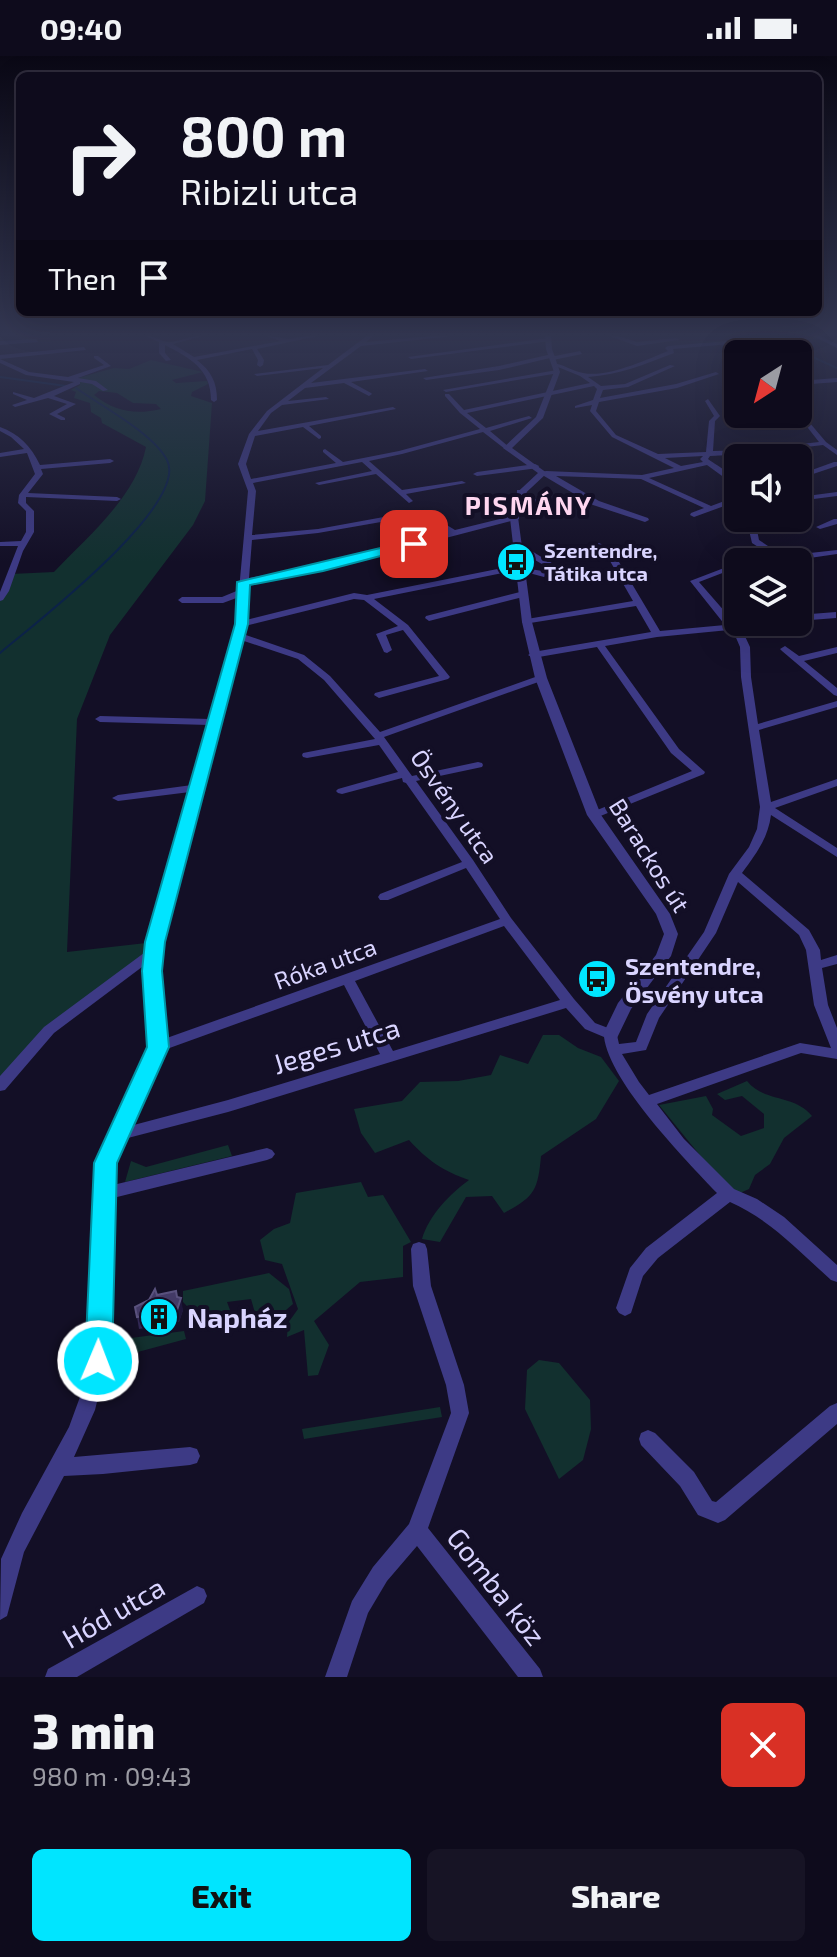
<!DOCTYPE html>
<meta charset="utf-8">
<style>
body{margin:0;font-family:"Exo 2",sans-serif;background:#171425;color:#f1f3f6;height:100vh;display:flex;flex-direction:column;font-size:30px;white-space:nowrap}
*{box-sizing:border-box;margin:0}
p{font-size:26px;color:#9b9ba3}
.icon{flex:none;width:44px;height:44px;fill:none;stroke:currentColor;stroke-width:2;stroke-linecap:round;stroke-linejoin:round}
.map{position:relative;height:1621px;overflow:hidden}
.drawer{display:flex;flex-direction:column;background:#0e0b1c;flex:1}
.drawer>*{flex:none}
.guide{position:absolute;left:16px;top:16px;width:806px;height:244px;border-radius:12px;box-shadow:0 8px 32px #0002,0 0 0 2px #2e2b3b;background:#0e0b1c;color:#f1f3f6;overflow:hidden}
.needle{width:52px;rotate:216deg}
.tools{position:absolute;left:724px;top:284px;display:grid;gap:16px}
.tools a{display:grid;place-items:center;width:88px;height:88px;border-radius:12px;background:#0e0b1c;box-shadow:0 8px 32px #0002,0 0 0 2px #2e2b3b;font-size:40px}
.pin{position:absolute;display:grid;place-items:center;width:68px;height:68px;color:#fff;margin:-34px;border-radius:16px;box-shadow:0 4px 12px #0006}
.me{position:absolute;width:88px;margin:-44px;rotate:1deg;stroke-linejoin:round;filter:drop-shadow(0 0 6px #0008)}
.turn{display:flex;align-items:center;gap:28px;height:168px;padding:0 32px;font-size:36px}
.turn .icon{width:104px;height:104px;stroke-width:2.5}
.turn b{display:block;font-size:56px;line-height:68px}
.then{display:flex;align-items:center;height:76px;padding:0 32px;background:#0003;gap:16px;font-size:30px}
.round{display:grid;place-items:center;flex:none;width:84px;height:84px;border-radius:12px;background:#171425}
.summary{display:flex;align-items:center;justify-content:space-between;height:136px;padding:0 32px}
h1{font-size:48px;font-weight:800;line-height:60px}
.button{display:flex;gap:16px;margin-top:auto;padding:16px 32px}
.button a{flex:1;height:92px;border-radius:12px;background:#00e5ff;color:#111;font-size:32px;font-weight:800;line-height:92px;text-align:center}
.button a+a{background:#171425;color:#f1f3f6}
.status{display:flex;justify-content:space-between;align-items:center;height:56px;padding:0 40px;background:#0e0b1c;direction:ltr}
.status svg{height:22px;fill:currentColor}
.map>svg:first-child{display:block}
.green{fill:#12302f;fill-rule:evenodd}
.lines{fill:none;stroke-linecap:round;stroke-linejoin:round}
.stream{stroke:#0c2248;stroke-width:2}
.minor{fill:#3d3a85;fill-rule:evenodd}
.tertiary{fill:#3d3a85;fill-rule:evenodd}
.wall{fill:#312854}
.shaded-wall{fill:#1d163a}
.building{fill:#433a66;stroke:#5a527e;stroke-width:2}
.route{fill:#00e5ff;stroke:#0095a6;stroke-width:2}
.labels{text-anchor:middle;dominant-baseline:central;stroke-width:8;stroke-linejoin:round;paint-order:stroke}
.far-poi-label{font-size:20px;font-weight:bold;fill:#d9d4ff;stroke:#130f26;text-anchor:start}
.street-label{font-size:24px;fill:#d9d4ff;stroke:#130f26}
.poi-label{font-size:24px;font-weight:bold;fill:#d9d4ff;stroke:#130f26;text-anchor:start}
.far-district-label{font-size:26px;font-weight:bold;letter-spacing:2px;fill:#ffd6f0;stroke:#130f26}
.near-street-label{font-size:28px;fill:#d9d4ff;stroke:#130f26}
.near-poi-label{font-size:28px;font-weight:bold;fill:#d9d4ff;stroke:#130f26;text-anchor:start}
</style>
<div class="status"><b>09:40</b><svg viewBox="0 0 49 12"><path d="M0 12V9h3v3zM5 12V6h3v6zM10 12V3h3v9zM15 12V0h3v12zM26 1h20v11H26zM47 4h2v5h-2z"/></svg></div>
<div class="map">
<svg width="837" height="1621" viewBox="0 0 837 1621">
<rect width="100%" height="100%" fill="#130f26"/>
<g class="green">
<path d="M151,304L203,316L172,324L176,327L207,325L208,328L192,336L191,340L212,347L205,445L193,469L110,579L77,663L67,896L155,886L154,896L69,959L0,1030V542L11,518L54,516C88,480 136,441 146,391L102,367L101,362L91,356L90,347L74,342L76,336L71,334L80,329L78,322L114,312L129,313ZM99,335L117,337L133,347L156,348L161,353C136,359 115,356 94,339Z"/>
<path d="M543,979H559L578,992L601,1001L619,1025L596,1063L541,1100C538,1135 534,1141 504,1157L492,1140L466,1141L440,1186L422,1183C429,1159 450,1138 469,1124C443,1115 427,1104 409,1084L375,1097L361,1077L354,1053L402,1045L420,1026L458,1025L491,1019L500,999L528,1008Z"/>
<path d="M747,1025C765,1047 794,1038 812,1060L784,1082L770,1108L755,1119L749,1133L740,1137L725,1130L659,1049L706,1040L713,1053L712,1059L741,1080L764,1072V1058L742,1040L725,1044L717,1038Z"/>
<polygon points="228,1089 232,1100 125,1126 131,1105 146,1111"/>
<polygon points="361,1126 368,1141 383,1139 411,1186 403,1190 403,1221 360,1226 314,1265 329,1289 318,1319 308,1320 304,1274 287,1281 288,1267 298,1253 282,1208 265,1204 260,1184 274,1173 290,1167 296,1137"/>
<polygon points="269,1217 289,1233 293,1248 279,1260 257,1264 251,1243 227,1246 233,1262 228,1272 212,1276 183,1246 183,1235"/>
<polygon points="112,1274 131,1282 184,1275 186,1283 123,1300 118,1321 103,1332 108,1278"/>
<polygon points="539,1304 559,1307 590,1344 591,1373 583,1404 559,1423 525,1353 527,1314"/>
<polygon points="440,1351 442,1361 304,1383 302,1373"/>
</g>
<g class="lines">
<g class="stream">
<polyline points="765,279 784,282 793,292 837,312"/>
<polyline points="0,321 66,330"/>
<path d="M0,597C33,569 190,449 167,404C153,377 101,350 76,332"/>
</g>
<g class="minor">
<path d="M143,279C153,279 161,286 170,286C182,285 193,279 206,279L173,288L194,301L281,285L263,279L289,283L312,279H322L257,293L264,304L263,309L260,311L257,309L258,304L252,293L197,304C211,315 217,326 217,344L214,346L211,344C211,313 190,302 165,289V297L171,304L166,305L159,297V286Z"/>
<path d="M368,279H374L366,286L443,279H462L361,290L311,327L425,313L428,315L351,326L371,337L372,338L369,340L344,327L305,332L288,345L326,341L329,343L282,349L271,357L258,375L393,351L396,353L309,370L321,380V382L319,383L303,371L255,380L246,408L251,423L336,407L323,396V394L325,393L343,406L399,395L480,373L460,357L445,340V338H449L464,354L590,327L580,320L553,309V307C563,308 572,315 583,317C607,322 646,304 668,295L665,292L668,290L751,283L753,286L673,293L674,297C646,308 618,319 588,321L601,330L625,328L670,309L675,310L628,331L603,334L600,342L676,328L716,316L719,318L677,332L599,346L596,355L616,379L658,398L706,396L709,365L714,360L705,345L708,343L720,360L715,365L713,395L748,394L819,386L797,358L798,353L826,386L837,394V399L823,389L748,398L710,400L708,403C720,412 738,419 738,436H735L729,425L707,409L649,422L711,450L738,440V445L694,461L690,459L691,457L704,452L641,423L556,420L599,445L648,462L649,464L645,466L593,449L539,417L546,415L642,419L674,412L612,381L590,355L592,349L575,352V350L593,344L597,333L594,330L467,357L486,372L529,360L532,362L490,375L509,391V393H505L483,376L402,398L369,405L402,434L462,425L466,427L406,438L413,445L409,447L376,418L319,429L315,427L372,415L362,406L253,427L256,435L252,479L318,473L422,454L455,474L516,459H519V463L323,514L249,528L246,564L354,537L367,539L522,508L525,509V512L542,515L547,511L516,493V489H522L543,502L599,487L603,489L601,491L616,501L660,575L725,569L690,525L766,496L752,487L749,474L739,462H747L757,474L759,484L783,500L837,494V498L789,505L790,506H780L771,499L751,506H738V511L699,526L733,565L735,570L739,572L755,566H769L743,576L750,591L751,621L758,668L837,645V651L759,674L771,746L837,723V730L775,752L837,792V801L771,759C768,783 755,799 742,817L809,874L820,894L821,904L837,899V908L822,912L828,949L837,972V1003L801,997L657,1048L684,1083L734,1133L757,1143L784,1161L837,1209V1226L831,1224C799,1195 769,1163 730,1146L658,1202L643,1220L631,1257L625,1260L619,1257L616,1252L630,1212L646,1192L717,1137C685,1103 610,1027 604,981L585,973L566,952L228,1056L124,1083L114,1107L113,1129L267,1092L272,1094L275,1098L272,1102L267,1104L113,1142L107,1305L95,1354L74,1401L190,1391L197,1393L200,1400L197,1407L190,1409L103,1418L64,1420L24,1496L7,1560L0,1564L1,1503L22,1457L69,1371L84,1330L89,1305L97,1141L95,1138L97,1134L98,1107L151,991L146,908L54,977L5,1034L0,1035V1020L44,971L148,894L190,736L118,745L112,742L118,739L192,729L209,669L100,666L95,663L100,660L210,663L236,568L239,541L223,547H182L178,544L182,541H222L239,534L248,435L238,408L249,378L267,355L323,312L257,320L254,318L328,309ZM703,400L700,403L703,406L681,410L665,402ZM421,459L448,476L323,509L249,522L252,484L318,477ZM594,493L610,505L633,545L527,563L522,566L524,568L636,550L651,576L533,596L528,599L533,602L597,591L671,697L692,715L590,757L588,759L590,761H598L704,718L705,716L679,693L605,590L657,581L729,574L734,577L740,591L741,621L760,751L757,773L749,791L729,818L704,876L647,958L636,986L619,988L616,975L595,967L574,943L511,862L473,804L416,725L482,711L483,709L482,707L478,706L412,720L384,681L544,624V620H538L380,676L330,620L304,599L243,578L245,570L354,543L364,544L398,570L376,578L384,596L387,597L392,594L386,579L403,574L439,620L375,637L374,639L379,642L448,623L450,621L408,569L374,543L518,514L544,521L557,511L549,505ZM241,584L298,603L324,624L375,683L303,697L302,699L303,701L307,702L379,689L398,716L338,733L336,735L338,737L342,738L402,722L403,726L406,727L462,806L380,838L378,841L380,844H388L466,812L500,863L164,983L159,915L161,886ZM738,826L799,879L806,894L814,949L831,992L800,987L649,1039L639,1026L622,998L646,994L659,962L716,877ZM504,870L560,944L393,995L355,925ZM344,929L380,998L228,1044L130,1070L164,994Z"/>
<polygon points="607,279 615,279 637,286 676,282 679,284 637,290"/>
<polygon points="811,279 818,279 837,288 837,292"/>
<polygon points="548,282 550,285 411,303 408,301"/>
<polygon points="36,283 38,286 0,289 0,285"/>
<polygon points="84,291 86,294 0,303 0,299"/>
<polygon points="580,295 582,298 553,304 550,302 499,314 426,324 423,322 499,310 552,298 555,300"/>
<polygon points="94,300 98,300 111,310 78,322 96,325 108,334 103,335 92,328 80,326 80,328 54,340 76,348 57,358 65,362 65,364 61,364 49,358 67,348 48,342 15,351 12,349 27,344 13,338 13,336 34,342 74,326 26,319 0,307 0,303 29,316 68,321 104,309 94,302"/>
<polygon points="557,314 559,317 446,336 443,334"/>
<polygon points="837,322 837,326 798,329 798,325"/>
<path d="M0,371C19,378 31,390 40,409L110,403L114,405L110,407L41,413L43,418L28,437L117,441L121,443L117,445L26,441V447L34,455V476L23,495L9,535L3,544L0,545V536L18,490H0V486L21,485L26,476V455L18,447L19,439L35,418L27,397L0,401V397L24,393L11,381L0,375Z"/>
<polygon points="834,406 837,406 837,410 798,423 798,419"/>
<polygon points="535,408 539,410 538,412 477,420 473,418 477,416"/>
<polygon points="517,434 523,434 558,459 551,461 517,438"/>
<polygon points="837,436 837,440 798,445 799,441"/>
<polygon points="509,443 516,445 496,456 489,454"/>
<polygon points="834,463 837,463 837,468 820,473 816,471"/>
<polygon points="798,514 803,516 803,520 798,520"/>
<polygon points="524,535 528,538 527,540 429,565 425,562 426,560"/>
<polygon points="836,556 836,562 798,565 798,559"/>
<polygon points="785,590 799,600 837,591 837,597 804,605 837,632 837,640 834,639 782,595 780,593"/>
<polygon points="419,1186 425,1188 427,1193 431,1230 464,1329 469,1357 428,1472 540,1613 543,1621 518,1621 417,1490 387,1525 368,1557 347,1621 325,1621 352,1545 373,1511 409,1468 451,1357 446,1329 413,1230 411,1193 413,1188"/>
<polygon points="837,1347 837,1368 725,1464 718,1467 698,1459 680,1430 641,1389 639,1383 641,1377 648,1374 655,1377 694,1416 712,1445 716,1446 830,1350"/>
<polygon points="197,1530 204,1533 207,1540 204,1547 77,1621 45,1621 48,1613"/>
</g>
<polygon class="tertiary" points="545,279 551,279 552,293 560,316 543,362 512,392 547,417 516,446 532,566 547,622 601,759 670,858 678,878 671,900 631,953 617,982 605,982 603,978 618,947 656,899 664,878 656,858 587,759 535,622 522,566 508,445 538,417 503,392 536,361 554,316 546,293"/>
</g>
<polygon class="wall" points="177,1241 183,1254 179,1266 139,1273 137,1261"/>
<polygon class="shaded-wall" points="181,1242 183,1254 179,1266 177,1254"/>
<polygon class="building" points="155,1233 157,1239 176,1235 177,1241 181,1242 177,1254 137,1261 135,1251 149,1244"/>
<linearGradient id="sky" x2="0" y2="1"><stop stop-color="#0a0815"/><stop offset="0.55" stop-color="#333752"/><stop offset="1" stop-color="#333752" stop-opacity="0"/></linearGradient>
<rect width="837" height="506" fill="url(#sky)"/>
<polygon class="route" points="414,484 419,485 419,490 323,515 250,529 248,568 165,886 162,915 169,991 117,1107 112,1305 108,1314 98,1318 89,1314 85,1305 94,1107 147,991 142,915 145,886 235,568 237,526"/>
<defs>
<g id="bus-disc" transform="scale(2)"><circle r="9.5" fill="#00e5ff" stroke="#130f26"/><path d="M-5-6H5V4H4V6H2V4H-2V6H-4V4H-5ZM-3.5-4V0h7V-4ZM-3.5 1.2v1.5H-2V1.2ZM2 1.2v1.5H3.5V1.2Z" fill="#111"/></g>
<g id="building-disc" transform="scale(2)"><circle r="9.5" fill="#00e5ff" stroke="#130f26"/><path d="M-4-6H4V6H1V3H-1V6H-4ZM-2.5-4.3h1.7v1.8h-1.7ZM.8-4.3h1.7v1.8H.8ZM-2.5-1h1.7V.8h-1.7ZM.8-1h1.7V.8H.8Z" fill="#111"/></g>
</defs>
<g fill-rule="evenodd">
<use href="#bus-disc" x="516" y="506"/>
<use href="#bus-disc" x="597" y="923"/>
<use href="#building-disc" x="159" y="1261"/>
</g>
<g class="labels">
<g class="far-poi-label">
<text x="544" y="494">Szentendre,<tspan x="544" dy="23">Tátika utca</tspan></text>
</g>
<g class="street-label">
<text transform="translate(455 750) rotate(55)">Ösvény utca</text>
<text transform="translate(650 799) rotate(58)">Barackos út</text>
<text transform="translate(325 907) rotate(-20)">Róka utca</text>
</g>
<g class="poi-label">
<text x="625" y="909">Szentendre,<tspan x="625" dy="28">Ösvény utca</tspan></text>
</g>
<g class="far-district-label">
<text x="529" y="448">PISMÁNY</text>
</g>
<g class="near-street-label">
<text transform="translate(336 989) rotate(-17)">Jeges utca</text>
<text transform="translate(497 1530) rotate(52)">Gomba köz</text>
<text transform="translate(113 1556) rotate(-30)">Hód utca</text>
</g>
<g class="near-poi-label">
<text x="187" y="1261">Napház</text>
</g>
</g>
</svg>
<div class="tools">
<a><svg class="needle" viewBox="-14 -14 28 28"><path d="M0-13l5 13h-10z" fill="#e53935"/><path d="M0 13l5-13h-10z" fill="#9b9ba3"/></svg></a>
<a><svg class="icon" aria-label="sound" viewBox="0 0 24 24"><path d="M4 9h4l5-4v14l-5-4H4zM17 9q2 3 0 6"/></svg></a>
<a><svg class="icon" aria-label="layers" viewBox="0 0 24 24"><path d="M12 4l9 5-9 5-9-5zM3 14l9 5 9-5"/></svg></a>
</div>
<div class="pin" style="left:414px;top:488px;background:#d93025"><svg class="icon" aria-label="arrive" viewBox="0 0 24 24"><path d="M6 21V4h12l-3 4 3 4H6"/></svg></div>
<svg class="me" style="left:98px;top:1305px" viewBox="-20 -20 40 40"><circle r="17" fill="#00e5ff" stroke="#fff" stroke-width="3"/><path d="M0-11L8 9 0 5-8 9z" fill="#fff"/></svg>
<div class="guide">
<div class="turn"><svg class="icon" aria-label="right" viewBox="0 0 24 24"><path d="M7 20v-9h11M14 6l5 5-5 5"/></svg><div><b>800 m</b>Ribizli utca</div></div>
<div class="then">Then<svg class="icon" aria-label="arrive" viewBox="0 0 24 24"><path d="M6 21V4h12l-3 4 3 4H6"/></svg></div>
</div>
</div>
<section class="drawer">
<div class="summary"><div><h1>3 min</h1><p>980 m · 09:43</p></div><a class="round" style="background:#d93025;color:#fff"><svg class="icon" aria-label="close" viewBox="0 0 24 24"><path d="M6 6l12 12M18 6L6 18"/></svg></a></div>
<div class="button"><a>Exit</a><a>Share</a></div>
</section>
